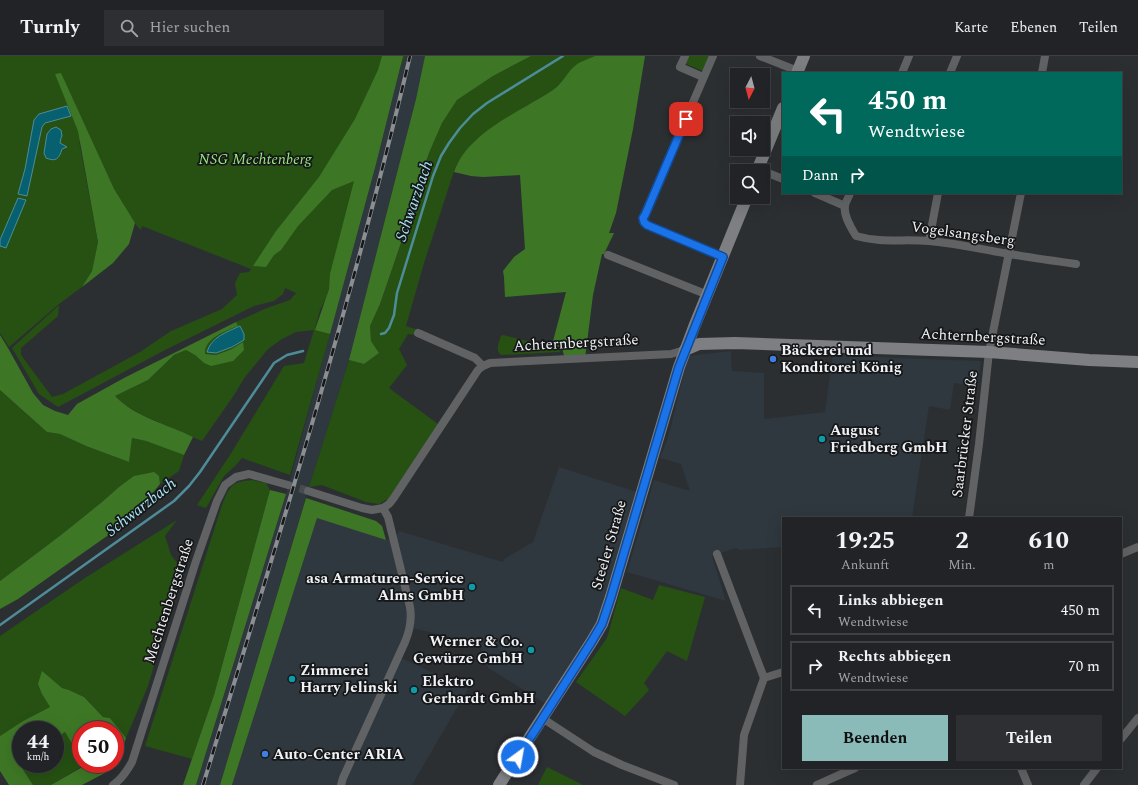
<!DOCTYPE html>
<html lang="de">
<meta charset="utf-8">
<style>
body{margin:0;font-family:Spectral,serif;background:#2d2f32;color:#f1f3f6;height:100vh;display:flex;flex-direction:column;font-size:15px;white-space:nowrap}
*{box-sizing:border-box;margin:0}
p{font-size:13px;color:#a2a4a7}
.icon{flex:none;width:22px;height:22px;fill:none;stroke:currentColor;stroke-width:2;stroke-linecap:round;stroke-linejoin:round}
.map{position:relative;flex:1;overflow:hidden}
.sheet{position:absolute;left:782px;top:461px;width:340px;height:252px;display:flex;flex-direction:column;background:#212326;border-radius:0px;box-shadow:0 4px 16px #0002,0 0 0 1px #3e4043}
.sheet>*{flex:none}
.hud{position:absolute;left:782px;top:16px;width:340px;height:122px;border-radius:0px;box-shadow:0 4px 16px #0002,0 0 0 1px #3e4043;background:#00695c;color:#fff;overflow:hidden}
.needle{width:26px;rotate:186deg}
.buttons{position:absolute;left:730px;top:12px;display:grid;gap:8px}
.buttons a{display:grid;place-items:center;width:40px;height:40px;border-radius:0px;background:#212326;box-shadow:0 4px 16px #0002,0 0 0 1px #3e4043;font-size:20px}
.speed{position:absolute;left:12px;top:665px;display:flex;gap:8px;font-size:20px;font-weight:700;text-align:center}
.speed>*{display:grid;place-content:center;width:52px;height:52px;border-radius:50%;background:#212326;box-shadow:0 4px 16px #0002,0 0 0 1px #3e4043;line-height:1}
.speed small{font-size:10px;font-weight:400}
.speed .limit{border:6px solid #d22;background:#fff;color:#111}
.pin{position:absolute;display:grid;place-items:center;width:34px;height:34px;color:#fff;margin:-17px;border-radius:8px;box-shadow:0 2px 6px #0006}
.me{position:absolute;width:44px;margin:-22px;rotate:32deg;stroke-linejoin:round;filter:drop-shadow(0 0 3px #0008)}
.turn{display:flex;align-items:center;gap:14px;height:84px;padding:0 20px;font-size:18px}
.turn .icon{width:52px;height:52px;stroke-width:2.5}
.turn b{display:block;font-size:28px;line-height:34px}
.then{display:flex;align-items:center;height:38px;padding:0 20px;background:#0003;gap:8px;font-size:15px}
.eta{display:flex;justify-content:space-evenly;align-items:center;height:68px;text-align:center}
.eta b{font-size:24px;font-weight:700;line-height:28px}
.action{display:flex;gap:8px;margin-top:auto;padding:8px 20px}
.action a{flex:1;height:46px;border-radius:0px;background:#8bbbb9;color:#111;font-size:16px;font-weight:700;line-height:46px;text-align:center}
.action a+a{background:#2d2f32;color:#f1f3f6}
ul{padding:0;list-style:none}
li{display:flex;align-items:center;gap:12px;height:50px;margin:0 8px 6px;padding:0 12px;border:2px solid #3e4043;border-radius:0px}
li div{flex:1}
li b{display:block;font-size:15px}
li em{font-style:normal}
header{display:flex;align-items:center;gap:24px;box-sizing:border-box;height:56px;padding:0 20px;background:#212326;border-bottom:1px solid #3e4043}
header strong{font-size:19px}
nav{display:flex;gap:22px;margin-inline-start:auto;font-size:14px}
.search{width:280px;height:36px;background:#2d2f32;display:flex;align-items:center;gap:10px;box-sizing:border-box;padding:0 14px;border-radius:0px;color:#a2a4a7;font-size:15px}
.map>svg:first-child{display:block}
.built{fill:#2f373f}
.green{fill:#265113}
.forest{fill:#3d7725}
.water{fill:#076070;stroke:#4d8c98}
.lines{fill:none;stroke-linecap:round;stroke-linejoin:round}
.stream{stroke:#4d8c98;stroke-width:2.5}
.street-tunnel{stroke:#494c4f;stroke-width:8;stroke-dasharray:8 4;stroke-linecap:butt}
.street{stroke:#616264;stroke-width:8}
.secondary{stroke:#7d7f82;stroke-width:12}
.rail-casing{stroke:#8c8f92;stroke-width:4}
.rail{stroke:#151718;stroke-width:2.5;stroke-dasharray:8;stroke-linecap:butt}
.route-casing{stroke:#114b97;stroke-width:10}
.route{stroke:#1a73e8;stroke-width:7}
.shop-dot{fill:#3f7fe0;stroke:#151718;stroke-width:1.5}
.culture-dot{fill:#0f9aa8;stroke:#151718;stroke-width:1.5}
.labels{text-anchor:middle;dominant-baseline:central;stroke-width:3.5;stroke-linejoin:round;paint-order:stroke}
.park-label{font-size:15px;font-style:italic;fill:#9ae87e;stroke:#151718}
.street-label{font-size:15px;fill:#f0f2f5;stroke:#151718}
.poi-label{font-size:15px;font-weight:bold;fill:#f0f2f5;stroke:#151718;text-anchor:start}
.water-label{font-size:16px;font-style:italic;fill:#abe7f5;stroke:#151718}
</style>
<header>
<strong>Turnly</strong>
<div class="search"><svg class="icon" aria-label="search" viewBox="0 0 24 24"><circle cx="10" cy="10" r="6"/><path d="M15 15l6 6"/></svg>Hier suchen</div>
<nav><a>Karte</a><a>Ebenen</a><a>Teilen</a></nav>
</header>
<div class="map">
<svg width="1138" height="729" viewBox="0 0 1138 729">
<rect width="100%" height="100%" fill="#2c2f32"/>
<g class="built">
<polygon points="403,0 425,0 416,43 349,304 309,431 220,729 196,729 286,438 376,108"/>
<polygon points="731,295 732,315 764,317 764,363 825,356 833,298 896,302 981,305 977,330 954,327 950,354 929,350 912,462 783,462 783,491 739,494 736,492 712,500 726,545 627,516 654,424 690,435 681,408 660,402 668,382 688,300"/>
<polygon points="559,411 640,437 602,559 548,649 488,612 480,588 412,572 399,601 468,633 412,729 232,729 317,461 386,484 394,484 399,475 503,506 504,503 533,486"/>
</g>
<g class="green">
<path d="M0,0H405L389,38L326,242L320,254L315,273L330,278L290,419L242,402L235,410L224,420L206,452L197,449L230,399L284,310L304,307L314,274L296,276L282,283L268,293L245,321L234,339L202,385L142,359L122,347L115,340L148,324L174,299L186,294L195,299L204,307L232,293L216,299L205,298C204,281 225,275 237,270L236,266L267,252L290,244L296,237L285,232L283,238L274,245L254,250L165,294L58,351L39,338L12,292L59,249L58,260L21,292V299L52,341L63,338L140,296L171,275L222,253L237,239L235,227L240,217L249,216L251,213L142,170L141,174L137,170L79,85L98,186L92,215L82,231L59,248L9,291L0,277Z"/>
<polygon points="531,0 595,0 575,10 555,33 497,68 473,87 456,109 424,207 406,270 418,274 415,279 408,278 399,293 407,309 389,332 438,368 389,442 379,448 366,446 322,429 309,431 349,304 364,308 379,297 371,285 370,270 380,248 403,181 414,140 429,97 442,67 457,44 493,20"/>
<polygon points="689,0 709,0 703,15 686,8"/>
<path d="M503,279L560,293L561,295L559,296L501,299C495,294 499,286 501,280Z"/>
<polygon points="0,334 47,376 60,378 86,390 129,406 132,382 146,385 184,399 179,415 160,428 159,420 119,431 102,446 61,479 0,525"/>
<path d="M252,424L266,427L270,434L214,639L192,703L145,690L222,449C230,430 231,426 252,424Z"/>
<polygon points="177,464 165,480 171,499 182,513 148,630 126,682 110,662 103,661 84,641 69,634 62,632 42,616 42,638 50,651 23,665 0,680 0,580 85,522"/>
<polygon points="659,529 705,541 687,605 667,595 644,627 649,634 625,660 576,626 607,582 621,532 653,544"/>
<polygon points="65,676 81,703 81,708 84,708 84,709 51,729 33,729 18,706 21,704 21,708 55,708 55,683"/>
<polygon points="547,711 583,729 538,729"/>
</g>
<g class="forest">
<polygon points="382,0 403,0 376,108 330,278 315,274 329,233 330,218 354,125 332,134 298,170 281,194 274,199 266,211 253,210 276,175 319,121 355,63 378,14"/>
<polygon points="425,0 531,0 493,20 457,44 442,67 429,97 414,140 403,181 380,248 370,270 371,285 379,297 364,308 349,304 416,43"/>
<path d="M595,0H645L633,73L616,157L609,177H614L604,198H602L593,239L585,302L565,303L562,292L552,289L566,236L505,241L504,221L503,215L514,201L525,193L520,119L483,121L471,120L454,116C468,76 520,56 553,34C562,28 567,16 576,9C581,5 589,3 595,0Z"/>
<polygon points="61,17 114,133 135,167 129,188 113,207 82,231 92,215 98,186 78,75 55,18"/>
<path d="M236,266L238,270C226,275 204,282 205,298L216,299L232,293L243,286L244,294L233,305L211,310L204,307L195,299L186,294L174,299L148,324L115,340C135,361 167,368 193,381L184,399L146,385L132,382L129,406L86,390L60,378L47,376L0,334V279L8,292L33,337L43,349L55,355L68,359L77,348L124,322Z"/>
<polygon points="154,416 159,420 160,428 131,463 18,543 0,553 0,525 61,479 102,446 119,431 134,420"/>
<polygon points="270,434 286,438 196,729 183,729 214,639"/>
<polygon points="306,442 376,465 382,470 386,484 317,462 232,729 220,729"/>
<polygon points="42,615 62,632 69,634 84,641 103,661 110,662 126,682 118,706 107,716 82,729 51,729 84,710 84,708 115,708 115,674 81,674 81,703 65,676 55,683 55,674 21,674 21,704 18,706 33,729 9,729 0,715 0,680 23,665 50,651 42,638 38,628"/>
</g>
<g class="water">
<polygon points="67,50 71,60 45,67 42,71 27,140 18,138 25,113 34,64 39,58"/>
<path d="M56,71L61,74L62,80L61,82L60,87L67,91L62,93C59,103 56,106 46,102L44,97L47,78L51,73Z"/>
<polygon points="18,142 26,144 6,192 0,190 0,184"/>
<path d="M240,270L244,278V284L232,291L216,297L207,296C211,281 227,276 240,270Z"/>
</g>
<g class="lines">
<g class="stream">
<polyline points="381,278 385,277 389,272 394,259 397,237 433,120 441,100 449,87 460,72 473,58 487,47 563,0"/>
<polyline points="0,569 174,445 189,430 200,416 274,307 287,299 303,295"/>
</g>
<polyline class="street-tunnel" points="288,429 308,435"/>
<g class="street">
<polyline points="685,0 680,11 703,21"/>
<polyline points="713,0 643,162 644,166 647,169 723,201"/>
<polyline points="760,0 798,15"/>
<polyline points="902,17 909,0"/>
<polyline points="950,17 957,0"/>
<polyline points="1042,17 1045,0"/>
<polyline points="758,113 783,123"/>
<polyline points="815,137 845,150"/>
<path d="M850,137C849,141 846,145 845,149C843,159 851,172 856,180C880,187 904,183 929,185C956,187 983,194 1010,198C1032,202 1054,205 1076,208"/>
<polyline points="929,185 938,137"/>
<polyline points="608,199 708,239"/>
<polyline points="418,277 475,302 483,310"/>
<polyline points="308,435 362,452 372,454 383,452 389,448 393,443 478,314 483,310 490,307 671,298 685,294"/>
<polyline points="969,462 979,388 989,296 1021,137"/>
<polyline points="717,498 764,622 744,679 740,729"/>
<polyline points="1121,498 1138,491"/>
<polyline points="764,622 783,616"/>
<polyline points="542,662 594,696 622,709 674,729"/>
<polyline points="1121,683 1138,662"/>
<polyline points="1021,712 1028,729"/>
<path d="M113,729C122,723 127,715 132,706L196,505L217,445L225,429L236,421L249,418L288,429"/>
<path d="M341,729L343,722L405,586C410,574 412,563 410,551L388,461L383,452"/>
<polyline points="817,729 855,712"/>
<polyline points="1084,729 1097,712"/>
</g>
<g class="secondary">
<polyline points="797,17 804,0"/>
<polyline points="757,115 783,52"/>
<polyline points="685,294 699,288 735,287 989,296 1089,304 1138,306"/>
<polyline points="499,729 592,585 602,568 611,541 679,311 694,271 747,141"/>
</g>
<g class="rail-casing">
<path id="rail" d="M203,729C277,487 352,246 410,0"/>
</g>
<use href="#rail" class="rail"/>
</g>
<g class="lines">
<g class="route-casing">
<polyline id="route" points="518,701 592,585 602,568 611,541 679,311 723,201 647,169 644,166 643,162 645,159 686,63"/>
</g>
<use href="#route" class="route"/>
</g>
<g class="shop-dot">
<circle cx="773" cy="303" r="4"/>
<circle cx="265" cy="698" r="4"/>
</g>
<g class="culture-dot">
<circle cx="822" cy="383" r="4"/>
<circle cx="472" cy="531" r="4"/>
<circle cx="531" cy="594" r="4"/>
<circle cx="292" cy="623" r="4"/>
<circle cx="414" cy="634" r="4"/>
</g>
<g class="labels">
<g class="park-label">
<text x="255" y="103">NSG Mechtenberg</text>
</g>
<g class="street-label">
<text transform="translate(963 178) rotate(8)">Vogelsangsberg</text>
<text transform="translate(983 281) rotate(3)">Achternbergstraße</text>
<text transform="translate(576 287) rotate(-3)">Achternbergstraße</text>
<text transform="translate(965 378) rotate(-83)">Saarbrücker Straße</text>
<text transform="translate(609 489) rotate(-74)">Steeler Straße</text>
<text transform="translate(169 545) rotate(-72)">Mechtenbergstraße</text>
</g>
<g class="poi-label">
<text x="781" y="294">Bäckerei und<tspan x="781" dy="17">Konditorei König</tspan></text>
<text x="830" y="374">August<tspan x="830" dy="17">Friedberg GmbH</tspan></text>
<text x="464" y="522" text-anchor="end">asa Armaturen-Service<tspan x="464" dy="17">Alms GmbH</tspan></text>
<text x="523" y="585" text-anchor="end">Werner &amp; Co.<tspan x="523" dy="17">Gewürze GmbH</tspan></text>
<text x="300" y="614">Zimmerei<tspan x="300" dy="17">Harry Jelinski</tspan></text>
<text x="422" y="625">Elektro<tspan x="422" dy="17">Gerhardt GmbH</tspan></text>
<text x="273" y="698">Auto-Center ARIA</text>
</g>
<g class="water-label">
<text transform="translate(414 145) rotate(-71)">Schwarzbach</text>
<text transform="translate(141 451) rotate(-38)">Schwarzbach</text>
</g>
</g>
</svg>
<div class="buttons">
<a><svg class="needle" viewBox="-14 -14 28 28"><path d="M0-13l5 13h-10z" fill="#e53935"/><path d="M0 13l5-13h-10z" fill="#a2a4a7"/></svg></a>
<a><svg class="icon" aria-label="sound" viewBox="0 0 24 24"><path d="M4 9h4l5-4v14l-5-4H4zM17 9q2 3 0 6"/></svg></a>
<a><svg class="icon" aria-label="search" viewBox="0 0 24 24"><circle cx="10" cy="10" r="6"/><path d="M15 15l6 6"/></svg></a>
</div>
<div class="speed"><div>44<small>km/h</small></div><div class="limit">50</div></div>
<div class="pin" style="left:686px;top:63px;background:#d93025"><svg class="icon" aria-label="arrive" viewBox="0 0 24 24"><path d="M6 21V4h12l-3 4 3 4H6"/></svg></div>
<svg class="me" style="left:518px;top:701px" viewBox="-20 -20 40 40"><circle r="17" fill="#1a73e8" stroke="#fff" stroke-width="3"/><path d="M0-11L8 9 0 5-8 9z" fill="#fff"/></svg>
<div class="hud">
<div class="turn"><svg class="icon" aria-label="left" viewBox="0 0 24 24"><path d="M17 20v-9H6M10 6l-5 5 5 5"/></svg><div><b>450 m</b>Wendtwiese</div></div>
<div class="then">Dann<svg class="icon" aria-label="right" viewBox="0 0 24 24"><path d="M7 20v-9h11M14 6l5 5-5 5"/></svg></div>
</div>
<section class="sheet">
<div class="eta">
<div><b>19:25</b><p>Ankunft</p></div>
<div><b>2</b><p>Min.</p></div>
<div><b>610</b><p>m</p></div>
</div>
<ul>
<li><svg class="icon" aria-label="left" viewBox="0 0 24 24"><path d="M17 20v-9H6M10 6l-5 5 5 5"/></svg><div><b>Links abbiegen</b><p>Wendtwiese</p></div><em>450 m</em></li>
<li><svg class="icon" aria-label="right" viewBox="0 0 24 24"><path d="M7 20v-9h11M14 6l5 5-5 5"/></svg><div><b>Rechts abbiegen</b><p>Wendtwiese</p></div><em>70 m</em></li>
</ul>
<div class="action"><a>Beenden</a><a>Teilen</a></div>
</section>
</div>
